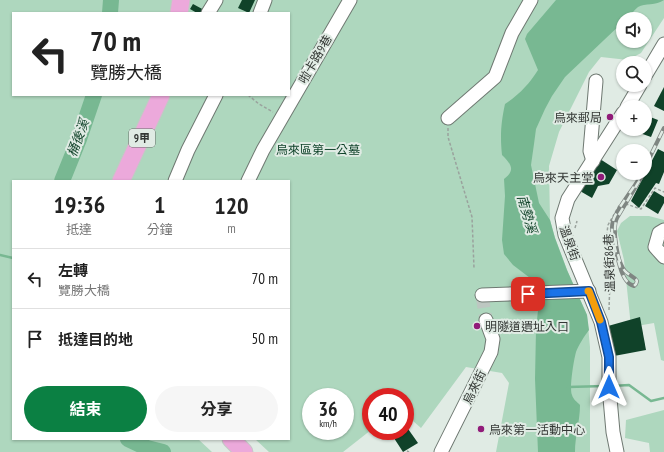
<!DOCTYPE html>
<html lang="zh-TW">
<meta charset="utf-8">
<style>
body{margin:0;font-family:"PT Sans Narrow","Noto Sans TC",sans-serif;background:#f6f6f6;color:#222;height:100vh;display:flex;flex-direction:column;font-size:15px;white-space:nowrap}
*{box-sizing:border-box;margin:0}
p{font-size:13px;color:#767676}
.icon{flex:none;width:22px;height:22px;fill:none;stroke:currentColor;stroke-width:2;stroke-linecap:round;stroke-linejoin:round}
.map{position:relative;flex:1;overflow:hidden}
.panel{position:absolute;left:12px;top:180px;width:278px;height:260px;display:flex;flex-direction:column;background:#fff;border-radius:0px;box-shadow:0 1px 3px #0004}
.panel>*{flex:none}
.hud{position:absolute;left:12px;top:12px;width:278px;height:84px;border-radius:0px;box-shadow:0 1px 3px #0004;background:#fff;color:#222;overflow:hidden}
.buttons{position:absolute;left:616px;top:12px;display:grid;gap:8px}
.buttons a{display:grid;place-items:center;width:36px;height:36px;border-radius:50%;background:#fff;box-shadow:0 1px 3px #0004;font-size:20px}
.speed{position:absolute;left:302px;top:388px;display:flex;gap:8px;font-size:20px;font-weight:700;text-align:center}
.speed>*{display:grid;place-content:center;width:52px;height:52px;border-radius:50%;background:#fff;box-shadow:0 1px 3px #0004;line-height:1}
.speed small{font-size:10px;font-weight:400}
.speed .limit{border:6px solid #d22;background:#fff;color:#111}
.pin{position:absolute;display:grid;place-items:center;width:34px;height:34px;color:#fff;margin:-17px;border-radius:8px;box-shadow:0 2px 6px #0006}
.me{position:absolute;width:44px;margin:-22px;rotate:0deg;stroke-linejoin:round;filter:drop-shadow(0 0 3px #0008)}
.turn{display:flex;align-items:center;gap:14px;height:84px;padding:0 12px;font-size:18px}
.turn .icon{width:52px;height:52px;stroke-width:2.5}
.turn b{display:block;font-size:28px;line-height:34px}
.eta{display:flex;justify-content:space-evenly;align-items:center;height:68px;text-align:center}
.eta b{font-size:24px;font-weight:700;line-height:28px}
.cta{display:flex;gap:8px;margin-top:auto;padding:8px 12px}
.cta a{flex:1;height:46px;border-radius:24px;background:#0b8043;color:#fff;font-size:16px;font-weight:700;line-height:46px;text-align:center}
.cta a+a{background:#f6f6f6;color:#222}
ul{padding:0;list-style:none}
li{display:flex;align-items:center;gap:12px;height:60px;padding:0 12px;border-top:1px solid #e0e0e0}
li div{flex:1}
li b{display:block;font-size:15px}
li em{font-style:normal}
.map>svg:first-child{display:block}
.green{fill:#aed7be;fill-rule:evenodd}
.water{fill:#78b892}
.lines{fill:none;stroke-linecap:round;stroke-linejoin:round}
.stream{stroke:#78b892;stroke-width:2.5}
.river{stroke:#78b892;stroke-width:16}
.building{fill:#104229}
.minor-tunnel{stroke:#bdc7c1;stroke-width:13;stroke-dasharray:13 6;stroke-linecap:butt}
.minor-casing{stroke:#6f7972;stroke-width:15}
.major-casing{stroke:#c6c7c6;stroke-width:19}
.path{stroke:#9aa29d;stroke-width:1.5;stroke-dasharray:3 2;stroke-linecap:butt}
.minor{stroke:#fff;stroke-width:13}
.major{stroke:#eca9db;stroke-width:17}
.rail-casing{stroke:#7f8682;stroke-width:4}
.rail{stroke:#e0ebe4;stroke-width:2.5;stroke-dasharray:8;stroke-linecap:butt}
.route-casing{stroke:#114b97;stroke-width:10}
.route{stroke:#1a73e8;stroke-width:7}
.slow{stroke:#f59e0b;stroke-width:7}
.poi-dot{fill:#911b79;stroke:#e0ebe4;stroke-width:1.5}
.labels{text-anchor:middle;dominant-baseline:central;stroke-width:4;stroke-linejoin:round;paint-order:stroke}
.shield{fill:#e0ebe4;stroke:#676d69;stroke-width:1}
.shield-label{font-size:11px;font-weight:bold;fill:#333734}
.street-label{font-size:12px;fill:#333734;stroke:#e0ebe4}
.poi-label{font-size:12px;fill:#333734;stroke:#e0ebe4;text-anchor:end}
.park-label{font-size:12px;fill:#0e4229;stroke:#e0ebe4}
.water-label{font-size:13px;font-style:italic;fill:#17482f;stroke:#e0ebe4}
</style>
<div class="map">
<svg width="664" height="452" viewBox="0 0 664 452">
<rect width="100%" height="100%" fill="#e0ebe4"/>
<g class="green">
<path d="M0,0H664V18L641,53L628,60L601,57L589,72L559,132L549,166L550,220L555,238L567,270L587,315L590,347V452H496L509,383L502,373L466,367L421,428L405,414V397H371V430L343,452H269L255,439H289V181H13V439H198L212,452H0ZM13,13H289V95H13ZM623,19H645V41H623ZM311,397H345V431H311Z"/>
<polygon points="630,216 649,216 664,220 664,361 661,360 654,323 631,327 624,260 617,231 621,223"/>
<polygon points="664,410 664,452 650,452 649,443 625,438 626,420"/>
</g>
<path class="water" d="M556,0H664C656,6 645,3 638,7C634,10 630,16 627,19H623V22L565,77L552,96L545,109L536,129L534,144L531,165L539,203L550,220L555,238L567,270L587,315L589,330C585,335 578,346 576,352C574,359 569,389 572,395C573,399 577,402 580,405C580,421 575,436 575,452H538L535,379L536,330L539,300L534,281L513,265L504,254L502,240L505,196L504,179C516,170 511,164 502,155C500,135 501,123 505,104C520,94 529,84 538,70L525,39L527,34Z"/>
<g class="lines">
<g class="stream">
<polyline points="0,255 13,258"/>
<polyline points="612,386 629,385 651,401 664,398"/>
<polyline points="568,387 605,386"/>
</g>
<g class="river">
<polyline points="110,13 111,0"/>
<polyline points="62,181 79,139 94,95"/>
<polyline points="128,439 147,448 163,452"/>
</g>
</g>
<g class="building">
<polygon points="242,0 255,0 249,13 238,8"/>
<polygon points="193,4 206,11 205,13 197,13 190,9"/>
<polygon points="664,87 664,111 654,106"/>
<polygon points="645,115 658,120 651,137 637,132 638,129 645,129"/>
<polygon points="658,149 664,152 664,172 659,184 656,183 639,208 631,201"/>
<polygon points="600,159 617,170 609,184 598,186 592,198 580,191"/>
<polygon points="654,191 664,197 664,203 658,214 645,206"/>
<polygon points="640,317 646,350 614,356 608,326"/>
<polygon points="406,426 418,443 403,452 392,435 398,431 405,431 405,427"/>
</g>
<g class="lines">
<polyline class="minor-tunnel" points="482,295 486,320"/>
<g class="minor-casing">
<g id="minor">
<polyline points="208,13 216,0"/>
<polyline points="260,13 265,0"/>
<polyline points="645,76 664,44"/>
<polyline points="627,107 640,85"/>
<polyline points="448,118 495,77 512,33 531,0"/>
<polyline points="593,161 590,151 596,81"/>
<polyline points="175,181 188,150 216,95"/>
<polyline points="248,181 263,150 350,0"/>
<polyline points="664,230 659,233 655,247 664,257"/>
<polyline points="482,295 589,291"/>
<polyline points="441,452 491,352 493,339 486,320"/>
<polyline points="617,452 613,432 609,387 609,357 601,322 565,235 562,218 568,199 623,113"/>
</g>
</g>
<g class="major-casing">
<g id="major">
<polyline points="179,13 181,0"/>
<polyline points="121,181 161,95"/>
<polyline points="231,439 244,452"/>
</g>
</g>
<g class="path">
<polyline points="248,95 259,104 273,112"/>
<polyline points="448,128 448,137 472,217 474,268"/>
<polyline points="575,228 577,221"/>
<polyline points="609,310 610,278 606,240 608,225 620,204 626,204 641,209 655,188 664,192"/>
<polyline points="407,451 409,452"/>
</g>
<use href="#minor" class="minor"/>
<use href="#major" class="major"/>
<g class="rail-casing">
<g id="rail">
<polyline points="645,167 664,128"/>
<path d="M642,173C635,188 618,206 613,221C609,233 617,255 620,267C622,274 626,284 634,286L636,284L637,281C634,276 628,275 625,271C617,262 612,228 617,218L644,173"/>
</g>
</g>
<use href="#rail" class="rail"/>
</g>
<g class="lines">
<g class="route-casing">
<polyline id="route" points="528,294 589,291 601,322 609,357 609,387"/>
</g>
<use href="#route" class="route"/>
<polyline class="slow" points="588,291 589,291 600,320"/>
</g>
<g class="poi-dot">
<circle cx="610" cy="117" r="4"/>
<circle cx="601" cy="177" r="4"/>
<circle cx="477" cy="326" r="4"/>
<circle cx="481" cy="429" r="4"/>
</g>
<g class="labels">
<rect class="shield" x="129" y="129" width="26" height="18" rx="3"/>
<g class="shield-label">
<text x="142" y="138">9甲</text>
</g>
<g class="street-label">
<text transform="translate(315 59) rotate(-60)">啦卡路9巷</text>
<text transform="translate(570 243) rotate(70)">溫泉街</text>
<text transform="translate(609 263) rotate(-92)">溫泉街86巷</text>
<text transform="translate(474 387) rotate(-64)">烏來街</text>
</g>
<g class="poi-label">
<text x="602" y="117">烏來郵局</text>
<text x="593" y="177">烏來天主堂</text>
<text x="485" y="326" text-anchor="start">明隧道遺址入口</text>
<text x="489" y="429" text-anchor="start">烏來第一活動中心</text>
</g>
<g class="park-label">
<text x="318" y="149">烏來區第一公墓</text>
</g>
<g class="water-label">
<text transform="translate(78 138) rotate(-70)">桶後溪</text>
<text transform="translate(527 214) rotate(74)">南勢溪</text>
</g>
</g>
</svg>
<div class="buttons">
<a><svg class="icon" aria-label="sound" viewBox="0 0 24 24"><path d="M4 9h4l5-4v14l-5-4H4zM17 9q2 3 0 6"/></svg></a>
<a><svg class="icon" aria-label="search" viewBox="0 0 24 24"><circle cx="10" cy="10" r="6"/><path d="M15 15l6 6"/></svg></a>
<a>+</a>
<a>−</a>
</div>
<div class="speed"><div>36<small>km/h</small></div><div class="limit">40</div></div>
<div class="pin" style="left:528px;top:294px;background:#d93025"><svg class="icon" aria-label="arrive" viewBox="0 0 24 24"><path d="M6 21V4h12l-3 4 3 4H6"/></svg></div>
<svg class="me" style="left:609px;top:387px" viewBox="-20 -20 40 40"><path d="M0-17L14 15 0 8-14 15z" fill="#1a73e8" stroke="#fff" stroke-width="4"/></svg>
<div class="hud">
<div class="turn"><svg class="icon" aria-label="left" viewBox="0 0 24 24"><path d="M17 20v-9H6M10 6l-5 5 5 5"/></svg><div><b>70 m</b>覽勝大橋</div></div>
</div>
<section class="panel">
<div class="eta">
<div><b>19:36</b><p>抵達</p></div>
<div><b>1</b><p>分鐘</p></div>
<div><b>120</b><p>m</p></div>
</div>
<ul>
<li><svg class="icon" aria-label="left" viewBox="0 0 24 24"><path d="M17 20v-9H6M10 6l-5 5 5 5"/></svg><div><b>左轉</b><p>覽勝大橋</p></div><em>70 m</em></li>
<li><svg class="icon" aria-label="arrive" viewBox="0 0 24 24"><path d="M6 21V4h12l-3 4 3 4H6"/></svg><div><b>抵達目的地</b></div><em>50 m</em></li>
</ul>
<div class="cta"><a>結束</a><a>分享</a></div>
</section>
</div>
